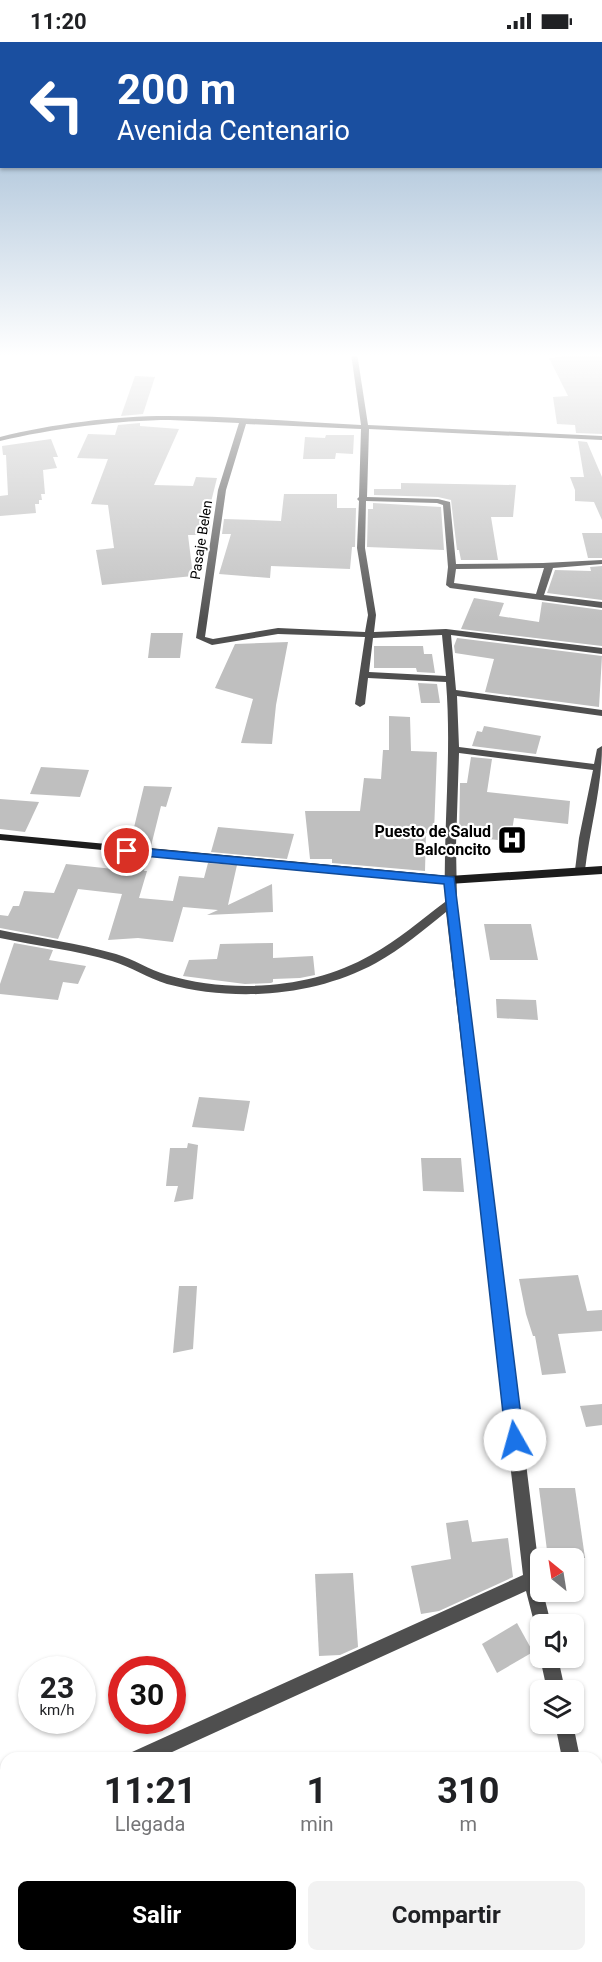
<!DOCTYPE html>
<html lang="es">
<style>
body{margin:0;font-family:Roboto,sans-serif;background:#f2f2f2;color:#202124;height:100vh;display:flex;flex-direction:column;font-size:22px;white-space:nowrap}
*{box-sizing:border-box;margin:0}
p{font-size:20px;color:#757577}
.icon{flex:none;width:33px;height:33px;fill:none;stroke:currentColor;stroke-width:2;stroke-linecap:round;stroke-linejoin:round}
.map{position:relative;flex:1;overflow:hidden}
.details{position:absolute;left:0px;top:1710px;width:603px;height:210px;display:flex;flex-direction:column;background:#fff;border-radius:18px 18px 0 0;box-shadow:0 2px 4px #0004}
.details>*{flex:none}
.guide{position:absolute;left:0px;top:0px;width:603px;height:126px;box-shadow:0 2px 4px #0004;background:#1a4fa0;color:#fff;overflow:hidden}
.needle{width:39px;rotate:330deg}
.fabs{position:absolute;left:530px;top:1506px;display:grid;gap:12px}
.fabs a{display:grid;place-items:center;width:54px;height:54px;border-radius:9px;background:#fff;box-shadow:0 2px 4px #0004;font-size:30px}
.speed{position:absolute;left:18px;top:1614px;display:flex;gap:12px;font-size:30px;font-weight:700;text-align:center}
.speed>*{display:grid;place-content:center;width:78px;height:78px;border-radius:50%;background:#fff;box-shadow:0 2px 4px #0004;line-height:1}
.speed small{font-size:15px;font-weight:400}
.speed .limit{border:9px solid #d22;background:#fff;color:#111}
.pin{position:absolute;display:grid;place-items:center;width:51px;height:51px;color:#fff;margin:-26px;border:3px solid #fff;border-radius:50%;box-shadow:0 2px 6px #0007}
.me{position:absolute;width:66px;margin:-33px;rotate:353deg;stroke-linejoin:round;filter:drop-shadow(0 0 4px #0008)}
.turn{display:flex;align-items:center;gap:21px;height:126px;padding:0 18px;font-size:27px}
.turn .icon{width:78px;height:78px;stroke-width:2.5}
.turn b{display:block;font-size:42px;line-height:51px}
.eta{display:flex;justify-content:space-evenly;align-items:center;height:102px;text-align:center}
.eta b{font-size:36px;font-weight:700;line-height:42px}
.action{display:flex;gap:12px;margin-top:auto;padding:12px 18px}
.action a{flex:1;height:69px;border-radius:9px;background:#000;color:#fff;font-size:24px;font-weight:700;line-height:69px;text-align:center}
.action a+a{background:#f2f2f2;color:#202124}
.status{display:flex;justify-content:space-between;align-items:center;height:42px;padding:0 30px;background:#fff;direction:ltr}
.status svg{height:16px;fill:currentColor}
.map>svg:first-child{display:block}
.building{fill:#bfbfbf}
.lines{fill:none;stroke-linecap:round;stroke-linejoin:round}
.street{fill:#4f4f4f;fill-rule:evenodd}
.secondary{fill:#1c1c1c;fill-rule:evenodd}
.route{fill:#1a73e8;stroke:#114b97;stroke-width:1.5}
.labels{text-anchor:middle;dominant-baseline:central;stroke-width:4.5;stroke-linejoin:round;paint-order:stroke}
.far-street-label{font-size:14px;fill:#000;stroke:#fff}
.poi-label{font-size:16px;font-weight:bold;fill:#000;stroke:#fff;text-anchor:end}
</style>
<div class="status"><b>11:20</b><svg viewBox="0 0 49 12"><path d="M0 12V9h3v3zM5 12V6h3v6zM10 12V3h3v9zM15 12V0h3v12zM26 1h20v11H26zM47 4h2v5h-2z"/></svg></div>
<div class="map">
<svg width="602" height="1920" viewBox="0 0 602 1920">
<rect width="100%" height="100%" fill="#fff"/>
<g class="building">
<polygon points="589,311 602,311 602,392 576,391 575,383 557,382 553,355 568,354 549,316"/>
<polygon points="135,334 155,335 143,372 121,374"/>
<polygon points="140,381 140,384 179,387 154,443 193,444 196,435 217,436 207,476 211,477 209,493 188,493 193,534 102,543 96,508 114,506 108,463 91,462 108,417 77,416 88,392 115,393 118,383"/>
<polygon points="326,393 354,393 353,412 336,411 335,417 303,417 305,395 325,396"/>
<polygon points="51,397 58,415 53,415 57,426 43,428 45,452 41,452 42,458 39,458 39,462 35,462 36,471 0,474 0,454 8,453 6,413 3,413 2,404"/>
<polygon points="578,399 587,400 602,435 602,478 594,460 575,459 575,448 570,435 584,435"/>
<polygon points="401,441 516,443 513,475 491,475 498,518 461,518 459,508 457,508 451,458 438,455 374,453 374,447 401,447"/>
<polygon points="284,452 337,452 337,466 356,466 355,505 352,505 350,527 271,524 270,536 219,532 231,492 222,492 224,477 281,479"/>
<polygon points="373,461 441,465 444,508 367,505 368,467 373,467"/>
<polygon points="582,491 602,491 602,516 588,516"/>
<polygon points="602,524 602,558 547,551 555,528 591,529 590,525"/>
<polygon points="474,556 504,561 499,574 539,580 542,560 602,568 602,604 461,587"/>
<polygon points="151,591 183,591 180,616 148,616"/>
<polygon points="457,596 602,614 599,665 485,650 494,617 455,611 454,604"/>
<polygon points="288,600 276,663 272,702 241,701 253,657 215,646 235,602"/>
<polygon points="374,604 423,604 424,612 432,612 435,631 417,630 416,626 374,626"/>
<polygon points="418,641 437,642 440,661 421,661"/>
<polygon points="389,674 410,675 411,709 437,710 434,791 426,791 425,829 332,821 332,817 310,817 305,769 360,769 364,736 381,737 383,708 389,708"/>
<polygon points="484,684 541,694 536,712 472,704 477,689 482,690"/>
<polygon points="471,715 492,717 487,750 570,759 568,782 514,776 512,789 499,787 498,798 459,794 460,741 467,741"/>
<polygon points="41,725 89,728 80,755 30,752"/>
<polygon points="144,744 172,745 166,765 161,764 151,804 130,802"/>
<polygon points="0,757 39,760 25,790 0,787"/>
<polygon points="218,785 294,792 287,817 211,810"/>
<polygon points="127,813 148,815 144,829 147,829 139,856 173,859 179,834 204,836 208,821 237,823 228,863 272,842 273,870 207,873 218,868 183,865 173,900 138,896 108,898 122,852 78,847 58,897 0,886 0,873 8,874 13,864 19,864 24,849 54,851 66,822 123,828"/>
<polygon points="484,882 531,882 538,918 490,918"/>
<polygon points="14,901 53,908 49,918 86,924 78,942 63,940 58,958 0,952 0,942"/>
<polygon points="273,901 273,916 313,914 315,933 300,936 273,937 273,940 271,941 245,942 183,934 189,918 217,917 220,902"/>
<polygon points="496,957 536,958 538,978 497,976"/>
<polygon points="199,1055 250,1059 244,1089 192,1085"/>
<polygon points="188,1101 198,1103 193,1157 174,1160 178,1144 166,1144 170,1106 187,1106"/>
<polygon points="421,1116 461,1116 464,1150 423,1149"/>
<polygon points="578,1233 587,1269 602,1268 602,1289 558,1292 566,1331 542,1333 535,1294 533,1294 526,1272 519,1237"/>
<polygon points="179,1244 197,1244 193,1307 173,1311"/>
<polygon points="602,1362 602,1383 586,1385 580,1364"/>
<polygon points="539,1446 575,1446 585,1516 548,1516"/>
<polygon points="468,1478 472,1500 508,1496 513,1535 439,1569 421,1572 411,1524 451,1517 446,1481"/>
<polygon points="353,1531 358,1605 340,1613 319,1614 315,1532"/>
<polygon points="517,1581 533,1610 497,1631 482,1602"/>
</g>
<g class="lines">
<g class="street">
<path d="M351,311H357L368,383L602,394V398L369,387L367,455L438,457L450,460L456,522L543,521L602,518V522L553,526L544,553L602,560V566L450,546L446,543L448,525L443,463L437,461L366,459L365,506L376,573L374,590L446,587L602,606V612L451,593L456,648L602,668V674L457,654L459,705L594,722L597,707L602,704C602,746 590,786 585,828L580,832L575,828L579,796L593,728L459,711L456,804L457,861L540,1535V1550H543L551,1582H540V1590L536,1588L526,1549L159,1716H129L132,1710L523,1533L446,870C424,888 401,907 376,921C313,955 235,960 167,942C148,936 131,925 112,919C76,908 37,904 0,896V888C39,896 78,901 116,912C134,917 149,928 167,933C232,952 312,947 371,913C398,898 421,878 445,860C443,786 452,712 446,640L368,636L365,662L360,665L355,662L365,595L278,592L212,603L196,596L218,448L239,381C216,380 193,379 170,378C119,378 50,387 0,399V395C52,382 114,374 168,374C232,374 297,380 361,383ZM246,382L361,387L359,455L357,457L359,459L357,506L368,573L365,590L278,586L213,597L205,595L226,448ZM544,526L536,552L454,541L456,527ZM442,593L446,634L369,630L373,596Z"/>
<polygon points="540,1616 558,1616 565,1648 547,1648"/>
<polygon points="555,1682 573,1682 580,1716 562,1716"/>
<polygon points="597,1821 602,1823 602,1864 597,1862"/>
</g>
<polygon class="secondary" points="0,792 449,834 602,824 602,832 449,842 0,798"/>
</g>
<linearGradient id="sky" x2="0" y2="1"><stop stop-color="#8aabca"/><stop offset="0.54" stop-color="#fff"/><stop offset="1" stop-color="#fff" stop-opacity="0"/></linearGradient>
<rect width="602" height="580" fill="url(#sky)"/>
<polygon class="route" points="127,805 454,835 524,1398 521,1404 515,1407 509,1404 506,1398 444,842 123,812 123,806"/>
<defs>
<g id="hospital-square" transform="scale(1.5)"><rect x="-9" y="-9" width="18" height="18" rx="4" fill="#000" stroke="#fff"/><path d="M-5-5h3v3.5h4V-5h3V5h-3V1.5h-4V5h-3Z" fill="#fff"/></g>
</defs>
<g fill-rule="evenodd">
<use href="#hospital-square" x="512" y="798"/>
</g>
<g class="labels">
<g class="far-street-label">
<text transform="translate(201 498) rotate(-81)">Pasaje Belen</text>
</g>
<g class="poi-label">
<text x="491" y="789">Puesto de Salud<tspan x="491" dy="18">Balconcito</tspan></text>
</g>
</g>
</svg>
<div class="fabs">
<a><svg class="needle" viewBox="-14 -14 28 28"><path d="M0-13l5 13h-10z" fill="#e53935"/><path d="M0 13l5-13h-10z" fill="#757577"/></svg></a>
<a><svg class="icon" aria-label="sound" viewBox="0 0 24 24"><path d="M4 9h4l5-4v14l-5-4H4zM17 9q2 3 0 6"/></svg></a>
<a><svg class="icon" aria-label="layers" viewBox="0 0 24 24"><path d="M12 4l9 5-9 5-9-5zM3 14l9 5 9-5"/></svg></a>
</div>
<div class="speed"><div>23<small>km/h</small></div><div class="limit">30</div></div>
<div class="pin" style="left:127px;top:809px;background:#d93025"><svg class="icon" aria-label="arrive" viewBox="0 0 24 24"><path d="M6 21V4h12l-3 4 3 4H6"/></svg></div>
<svg class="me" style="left:515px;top:1398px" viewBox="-20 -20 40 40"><circle r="19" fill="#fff"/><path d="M0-13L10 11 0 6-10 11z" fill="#1a73e8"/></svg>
<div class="guide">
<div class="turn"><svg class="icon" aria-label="left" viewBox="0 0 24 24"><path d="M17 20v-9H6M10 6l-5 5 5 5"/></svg><div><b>200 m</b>Avenida Centenario</div></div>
</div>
<section class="details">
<div class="eta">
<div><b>11:21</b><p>Llegada</p></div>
<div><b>1</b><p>min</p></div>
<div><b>310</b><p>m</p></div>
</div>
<div class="action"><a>Salir</a><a>Compartir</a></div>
</section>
</div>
